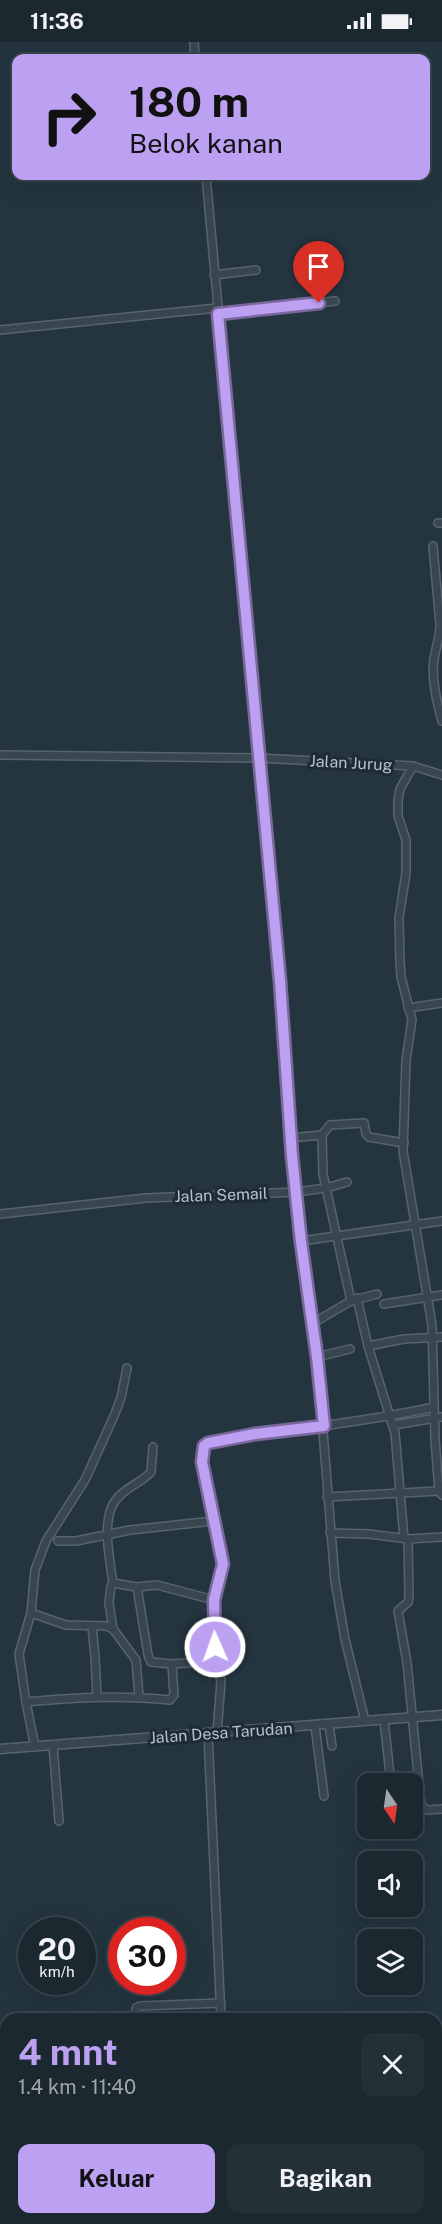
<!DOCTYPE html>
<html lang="id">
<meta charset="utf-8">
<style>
body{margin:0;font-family:"Public Sans",sans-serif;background:#243038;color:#f1f3f6;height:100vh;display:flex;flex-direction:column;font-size:22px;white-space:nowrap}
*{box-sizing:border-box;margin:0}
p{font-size:20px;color:#a0a6ab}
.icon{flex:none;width:33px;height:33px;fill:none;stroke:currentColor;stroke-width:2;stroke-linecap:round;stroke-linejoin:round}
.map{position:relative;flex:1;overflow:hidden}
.sheet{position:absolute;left:0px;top:1971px;width:442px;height:212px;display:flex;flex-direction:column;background:#1b2830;border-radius:18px 18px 0 0;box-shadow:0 6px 24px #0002,0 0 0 2px #39444c}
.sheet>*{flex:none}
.top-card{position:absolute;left:12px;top:12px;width:418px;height:126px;border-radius:12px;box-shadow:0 6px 24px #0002,0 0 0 2px #39444c;background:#bca0f2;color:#111;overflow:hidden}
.needle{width:39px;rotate:167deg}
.tools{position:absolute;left:357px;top:1731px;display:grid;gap:12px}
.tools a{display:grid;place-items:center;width:66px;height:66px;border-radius:12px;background:#1b2830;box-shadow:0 6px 24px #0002,0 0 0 2px #39444c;font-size:30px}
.speed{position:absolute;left:18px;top:1875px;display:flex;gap:12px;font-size:30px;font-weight:700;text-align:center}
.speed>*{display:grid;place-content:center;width:78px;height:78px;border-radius:50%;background:#1b2830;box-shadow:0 6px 24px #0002,0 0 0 2px #39444c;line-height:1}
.speed small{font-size:15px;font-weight:400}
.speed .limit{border:9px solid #d22;background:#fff;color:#111}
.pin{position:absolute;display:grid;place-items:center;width:51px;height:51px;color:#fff;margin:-62px -26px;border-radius:50% 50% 50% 0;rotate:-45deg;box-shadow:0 0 6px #0007}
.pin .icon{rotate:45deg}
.me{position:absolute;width:66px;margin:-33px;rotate:358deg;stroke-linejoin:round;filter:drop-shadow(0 0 4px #0008)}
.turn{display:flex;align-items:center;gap:21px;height:126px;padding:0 18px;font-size:27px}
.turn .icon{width:78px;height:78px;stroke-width:2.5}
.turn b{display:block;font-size:42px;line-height:51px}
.round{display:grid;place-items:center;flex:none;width:63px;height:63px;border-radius:12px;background:#243038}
.head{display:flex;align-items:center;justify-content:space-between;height:102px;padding:0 18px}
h1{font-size:36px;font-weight:700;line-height:45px;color:#bca0f2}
.primary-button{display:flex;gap:12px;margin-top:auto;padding:12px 18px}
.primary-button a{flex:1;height:69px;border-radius:12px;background:#bca0f2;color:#111;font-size:24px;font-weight:700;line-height:69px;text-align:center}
.primary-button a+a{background:#243038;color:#f1f3f6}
.status{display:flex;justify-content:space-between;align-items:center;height:42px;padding:0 30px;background:#1b2830;direction:ltr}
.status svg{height:16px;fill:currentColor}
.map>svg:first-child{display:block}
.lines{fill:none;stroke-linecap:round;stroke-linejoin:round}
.minor-casing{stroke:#56646d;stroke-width:10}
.tertiary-casing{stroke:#56646d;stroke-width:11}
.minor{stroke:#38464f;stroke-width:7}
.tertiary{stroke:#38464f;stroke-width:8}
.route-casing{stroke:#7a689d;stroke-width:15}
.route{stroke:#bca0f2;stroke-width:10}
.labels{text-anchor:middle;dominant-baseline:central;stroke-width:6;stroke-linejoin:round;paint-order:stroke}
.street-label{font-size:16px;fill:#b5c1ca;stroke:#1d2b35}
</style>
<div class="status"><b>11:36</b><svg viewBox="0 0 49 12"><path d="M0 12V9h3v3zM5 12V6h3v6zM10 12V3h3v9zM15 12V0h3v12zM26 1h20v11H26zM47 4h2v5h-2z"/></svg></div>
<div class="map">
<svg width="442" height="2182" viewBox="0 0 442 2182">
<rect width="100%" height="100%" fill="#243540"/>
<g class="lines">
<g class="minor-casing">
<g id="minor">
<polyline points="194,0 195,16"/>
<polyline points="206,134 280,939 290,1096 301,1199 317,1315 335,1539 345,1597 365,1679"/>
<polyline points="214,233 256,228"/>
<polyline points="218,272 335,259"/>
<polyline points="0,288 217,266"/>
<polyline points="438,481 442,481"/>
<path d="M433,504L440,583C440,595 436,605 434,617C431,637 437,660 442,679"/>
<polyline points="0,713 259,716 413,724 442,733"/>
<polyline points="413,724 400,747 398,758 398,774 406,798 406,831 399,876 400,920 401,935 412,978 406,1018 403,1109 432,1283 435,1397 439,1449 442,1453"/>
<polyline points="408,966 442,961"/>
<polyline points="290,1096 322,1093"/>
<polyline points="0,1172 146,1156 296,1150 326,1146 347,1140"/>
<polyline points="301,1199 442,1179"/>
<polyline points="357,1256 368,1304 395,1391 404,1496"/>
<polyline points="351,1259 323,1132 322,1093 330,1083 363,1081 364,1081 366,1092 369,1095 404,1101"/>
<polyline points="384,1262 442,1253"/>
<polyline points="313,1281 351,1259 377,1252"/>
<polyline points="368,1304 404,1297 442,1295"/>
<polyline points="317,1315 350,1307"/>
<polyline points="394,1383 442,1375"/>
<polyline points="327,1455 439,1449"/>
<polyline points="330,1491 369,1492 408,1497 442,1495"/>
<polyline points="408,1497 409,1556 408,1560 398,1569 407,1621 421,1763 427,1768 442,1767"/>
<polyline points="58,1499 76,1499 130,1488 213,1479"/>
<polyline points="113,1541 137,1545 157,1543 214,1558"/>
<polyline points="137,1545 148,1613 151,1620 172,1622 216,1619"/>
<polyline points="31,1571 66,1583 106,1584 113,1587"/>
<polyline points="92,1584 95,1615 97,1655"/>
<path d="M139,1655L136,1618L113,1587L109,1561L111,1544L113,1541C110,1519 101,1478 115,1459C124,1446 141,1441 151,1430L153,1405"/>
<path d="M26,1660C74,1655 122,1653 170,1658L174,1653L172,1622"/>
<polyline points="384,1678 391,1742"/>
<polyline points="329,1683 332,1704"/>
<polyline points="315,1684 324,1754"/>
<path d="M217,1691L221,1639L216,1619L214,1558L223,1522L203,1420L204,1404L208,1401C283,1387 359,1382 434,1365"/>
<polyline points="208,1692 221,1977"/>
<polyline points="53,1703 59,1779"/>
<polyline points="35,1705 26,1660 19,1612 31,1571 35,1528 46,1499 85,1438 114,1374 121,1356 127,1326"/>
<polyline points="135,1977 136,1966 140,1964 221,1961"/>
<polyline points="436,2064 442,2063"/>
<polyline points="436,2091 442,2091"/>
<polyline points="436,2165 442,2164"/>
<polyline points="28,2176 28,2182"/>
<polyline points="233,2176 234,2182"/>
</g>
</g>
<g class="tertiary-casing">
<polyline id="tertiary" points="0,1707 442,1673"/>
</g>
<use href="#minor" class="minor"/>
<use href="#tertiary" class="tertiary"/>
</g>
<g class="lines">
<g class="route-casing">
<polyline id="route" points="215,1605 214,1558 223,1522 202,1420 204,1404 208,1401 255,1392 324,1384 317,1315 301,1200 292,1114 280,939 218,272 319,261"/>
</g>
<use href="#route" class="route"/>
</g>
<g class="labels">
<g class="street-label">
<text transform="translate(351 721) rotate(3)">Jalan Jurug</text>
<text transform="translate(221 1153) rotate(-2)">Jalan Semail</text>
<text transform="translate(221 1691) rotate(-4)">Jalan Desa Tarudan</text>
</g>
</g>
</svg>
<div class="tools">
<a><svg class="needle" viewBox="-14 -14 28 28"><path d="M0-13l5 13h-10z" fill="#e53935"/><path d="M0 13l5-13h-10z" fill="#a0a6ab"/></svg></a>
<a><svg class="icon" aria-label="sound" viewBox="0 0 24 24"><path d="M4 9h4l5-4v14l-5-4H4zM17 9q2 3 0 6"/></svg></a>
<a><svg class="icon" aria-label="layers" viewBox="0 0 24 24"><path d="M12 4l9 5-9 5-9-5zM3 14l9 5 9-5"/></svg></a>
</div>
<div class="speed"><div>20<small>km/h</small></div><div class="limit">30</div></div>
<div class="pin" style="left:319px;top:261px;background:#d93025"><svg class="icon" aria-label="arrive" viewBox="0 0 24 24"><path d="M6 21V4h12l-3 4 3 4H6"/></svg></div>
<svg class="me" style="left:215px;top:1605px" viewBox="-20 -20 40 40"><circle r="17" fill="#bca0f2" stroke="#fff" stroke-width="3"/><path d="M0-11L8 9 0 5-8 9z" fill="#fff"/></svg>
<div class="top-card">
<div class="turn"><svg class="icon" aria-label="right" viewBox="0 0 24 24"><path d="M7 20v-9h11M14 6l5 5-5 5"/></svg><div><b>180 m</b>Belok kanan</div></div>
</div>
<section class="sheet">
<div class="head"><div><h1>4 mnt</h1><p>1.4 km · 11:40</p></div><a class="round"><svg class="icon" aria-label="close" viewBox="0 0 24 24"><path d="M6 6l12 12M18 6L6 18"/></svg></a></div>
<div class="primary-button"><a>Keluar</a><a>Bagikan</a></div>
</section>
</div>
